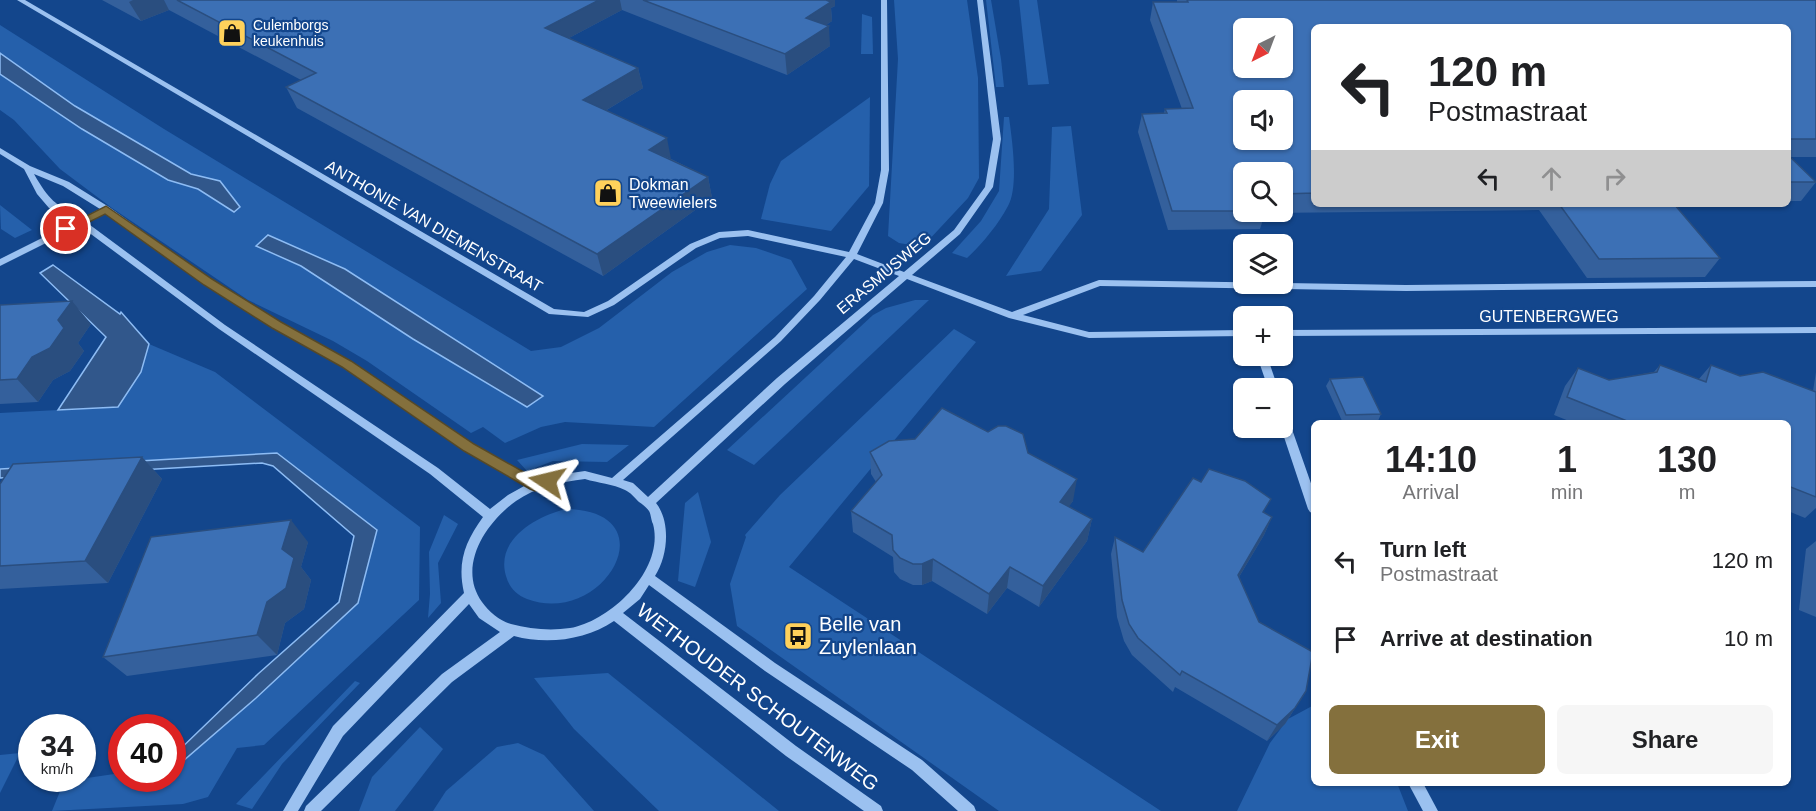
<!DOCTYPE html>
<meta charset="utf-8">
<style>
body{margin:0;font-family:Helvetica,sans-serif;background:#f6f6f6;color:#202124;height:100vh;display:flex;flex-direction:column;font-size:22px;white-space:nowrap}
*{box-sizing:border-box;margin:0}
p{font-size:20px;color:#757577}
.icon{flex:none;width:33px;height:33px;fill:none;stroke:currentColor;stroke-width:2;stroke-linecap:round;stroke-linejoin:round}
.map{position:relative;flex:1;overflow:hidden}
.side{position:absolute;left:1311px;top:420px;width:480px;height:366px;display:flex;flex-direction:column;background:#fff;border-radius:9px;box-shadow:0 2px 4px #0004}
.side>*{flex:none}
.hud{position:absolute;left:1311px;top:24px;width:480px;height:183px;border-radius:9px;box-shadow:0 2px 4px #0004;background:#fff;color:#202124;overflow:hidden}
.needle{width:39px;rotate:222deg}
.buttons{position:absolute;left:1233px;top:18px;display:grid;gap:12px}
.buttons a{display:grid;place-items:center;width:60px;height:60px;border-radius:9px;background:#fff;box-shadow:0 2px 4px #0004;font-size:30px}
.speed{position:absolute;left:18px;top:714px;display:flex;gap:12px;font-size:30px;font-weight:700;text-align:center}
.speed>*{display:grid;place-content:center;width:78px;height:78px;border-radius:50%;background:#fff;box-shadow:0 2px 4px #0004;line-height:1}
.speed small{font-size:15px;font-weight:400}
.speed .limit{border:9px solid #d22;background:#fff;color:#111}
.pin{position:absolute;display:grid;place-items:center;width:51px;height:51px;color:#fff;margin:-26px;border:3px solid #fff;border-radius:50%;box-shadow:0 2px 6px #0007}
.me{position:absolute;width:66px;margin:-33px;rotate:280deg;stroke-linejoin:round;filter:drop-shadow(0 0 4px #0008)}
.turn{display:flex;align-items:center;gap:21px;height:126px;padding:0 18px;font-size:27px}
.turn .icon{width:78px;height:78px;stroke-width:2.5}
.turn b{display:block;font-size:42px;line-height:51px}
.lanes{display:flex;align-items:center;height:57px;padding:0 18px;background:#0003;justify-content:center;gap:30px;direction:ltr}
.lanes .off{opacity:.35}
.eta{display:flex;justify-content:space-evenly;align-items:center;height:102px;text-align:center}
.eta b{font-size:36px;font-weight:700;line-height:42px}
.primary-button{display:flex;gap:12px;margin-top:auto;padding:12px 18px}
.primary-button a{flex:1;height:69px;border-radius:9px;background:#84703d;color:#fff;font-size:24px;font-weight:700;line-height:69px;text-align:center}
.primary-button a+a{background:#f6f6f6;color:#202124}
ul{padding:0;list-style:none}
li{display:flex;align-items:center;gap:18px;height:78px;padding:0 18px}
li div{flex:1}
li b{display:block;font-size:22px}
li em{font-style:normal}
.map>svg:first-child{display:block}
.green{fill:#2560ab;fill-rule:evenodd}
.water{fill:#31578b;stroke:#8dbcf4;stroke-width:1.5}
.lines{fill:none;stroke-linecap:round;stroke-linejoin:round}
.minor{fill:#9bc1f0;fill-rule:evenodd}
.wall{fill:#34609c;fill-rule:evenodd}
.shaded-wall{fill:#2a4e7f}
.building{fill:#3c70b5;stroke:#2a4e7f;stroke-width:1.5;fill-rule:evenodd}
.route{fill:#84703d;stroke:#564928;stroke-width:1.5}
.labels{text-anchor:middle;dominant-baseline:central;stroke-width:4.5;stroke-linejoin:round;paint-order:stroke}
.far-poi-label{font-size:14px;fill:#fff;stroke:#13468c;text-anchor:start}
.poi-label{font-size:16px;fill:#fff;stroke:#13468c;text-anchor:start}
.street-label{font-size:16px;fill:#fff;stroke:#13468c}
.near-poi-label{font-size:20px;fill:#fff;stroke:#13468c;text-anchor:start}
.near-street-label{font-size:20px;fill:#fff;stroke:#13468c}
</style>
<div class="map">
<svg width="1816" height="811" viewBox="0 0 1816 811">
<rect width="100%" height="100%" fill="#13468c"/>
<g class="green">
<polygon points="894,0 967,0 978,78 979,178 968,198 925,244 911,245 899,243 888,236 898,59"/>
<polygon points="986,0 991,0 1001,59 1004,87 996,87"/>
<polygon points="1019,0 1037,0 1049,84 1028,85"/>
<polygon points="862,14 872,17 873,54 861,54"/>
<path d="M0,25L164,129L531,351L561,347L599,328L672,272L707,252L730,245L756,248L791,260L807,289L654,427L565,422L541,427L505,443L483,427L471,433L367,361L333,341L248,300L112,208L60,169L14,120L0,110V74L82,129L168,180L198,189L234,212L220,181L191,175L75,106L0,53ZM256,247L345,269L414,315Z"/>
<polygon points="870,97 869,186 831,231 761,219 770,184 781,161"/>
<path d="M1004,117H1009C1012,140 1019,186 1008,206C998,225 982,244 967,258L952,253L981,221L999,191Z"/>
<polygon points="1071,126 1082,215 1041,271 1006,276 1049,209 1052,127"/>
<polygon points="0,205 32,230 15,238 1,229"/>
<polygon points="915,300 929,300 754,465 727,450 873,315 886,308"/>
<polygon points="954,329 976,342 789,567 1161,811 999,811 737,626 730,584 746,537 745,535 780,495"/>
<polygon points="149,344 215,372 420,527 419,600 264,745 237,748 208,797 183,804 52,811 65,779 82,778 83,767 90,770 84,775 87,778 121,773 122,778 172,778 173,766 183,761 256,698 358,603 377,530 277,453 0,477 0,413 117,407 141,372"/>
<polygon points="582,444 629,445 607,462 553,461 527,471 517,460"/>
<polygon points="698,492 711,542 695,587 678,581 685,503"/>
<path d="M566,509C671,511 603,628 527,599C516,595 509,587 506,576C495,539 537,516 566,509Z"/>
<polygon points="444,515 458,524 438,563 441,603 428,618 430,594 429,552"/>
<polygon points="608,673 779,811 659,811 574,729 534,678"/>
<polygon points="355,681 360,683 282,764 252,809 236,804"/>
<polygon points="1314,705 1314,783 1397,783 1408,811 1237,811 1270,743 1288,719"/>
<polygon points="420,727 443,749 395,811 359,811 372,777"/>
<polygon points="518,743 544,755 594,811 433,811 446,791 497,747"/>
<polygon points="20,753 0,793 0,755"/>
</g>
<g class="water">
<polygon points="0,53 75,106 191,174 220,181 240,207 234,212 198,189 168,180 82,129 0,74"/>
<polygon points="268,235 345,269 543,396 527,407 413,339 301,266 256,246"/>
<polygon points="53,265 120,314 121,312 149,344 141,372 118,407 58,410 106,337 40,273"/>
<polygon points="277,453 377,530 358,603 256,698 183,761 173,766 173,756 258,674 339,602 354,536 273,466 262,463 0,478 0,469"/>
</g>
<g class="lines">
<g class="minor">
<path d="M17,0H25L554,309L584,312L608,301L690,244L719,232L748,230L849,252L875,203L881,170V0H887L889,170L883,203L857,254L904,272L954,230L985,187L993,139L977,0H983L1001,139L993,187L960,234L912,275L1012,312L1099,280L1406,285L1816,281V287L1406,291L1100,286L1023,315L1089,332L1244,330V336L1089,338L1009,318L907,279L785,384L656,503C671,522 668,556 655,576L775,663L922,760L974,806L976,811H958L912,770L765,671L649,585L640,599L623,613L796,746L881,806L883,811H864L786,756L614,621C586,640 547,645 514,636L452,682L321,811H304L306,806L442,674L500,632L479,618L469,604L343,736L298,811H283L333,726L464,593C457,562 465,542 483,517L430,474L219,329L80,226L0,266V259L74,222L49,208L37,194L24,169L0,154V148L30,166L69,182L109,207L211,280L279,323L350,361L473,445L537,481L557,475L585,471L612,478L775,337L814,296L846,257L748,236L720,238L696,248L614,305L588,317L549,314ZM34,174L63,186L100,209L80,219C55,204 49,200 34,174ZM105,213L205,284L273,327L342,367L465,451L526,485L508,495L490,509L438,468L225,325L86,222ZM854,259L899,276L777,378L648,497L633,483L623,480L781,341L820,300ZM585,479C598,483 613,484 625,490C630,492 635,498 639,502C642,504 647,508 649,511C651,514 651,520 653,524C665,569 611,621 570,628C550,631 530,629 511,624C500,621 489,612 482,602C457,567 485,523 516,501C536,487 561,482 585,479Z"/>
<polygon points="1816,327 1816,333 1282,336 1282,330"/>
<polygon points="1257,356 1267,356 1278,388 1268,388"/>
<polygon points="1282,411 1287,415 1314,492 1314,514 1310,512 1308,509 1281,428 1282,428"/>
<polygon points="1408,783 1423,783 1438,811 1423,811"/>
</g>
</g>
<g class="wall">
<polygon points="102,0 835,0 835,6 831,8 832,21 826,25 830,46 787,75 622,10 569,38 638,68 643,88 605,111 671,159 708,177 712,198 603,276 297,108 286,87 301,80 169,10 141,21"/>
<path d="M1177,0H1816V157H1790L1816,182L1801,201H1788V27H1314V204H1674L1720,258L1705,277L1587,278L1539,210L1265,213L1260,229L1168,230L1138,132L1142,114L1164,113L1165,109H1182L1150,20L1153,2H1177ZM1244,172H1282V212H1244Z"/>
<polygon points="0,305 91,324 78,343 84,351 70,371 53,380 38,402 0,404"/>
<polygon points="1660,365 1698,380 1711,365 1740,376 1813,391 1816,372 1816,508 1805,518 1788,511 1788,423 1574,423 1554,415 1565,386 1578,368 1609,380 1654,372"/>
<polygon points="1330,379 1381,414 1378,421 1343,423 1326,386"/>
<polygon points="870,452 1028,453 1073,501 1068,507 1092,519 1087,541 1039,607 1007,588 987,614 932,581 922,585 913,585 900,579 894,572 893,557 853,532 851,511 876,482 871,474"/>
<polygon points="142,457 162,479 108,583 0,589 0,484"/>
<polygon points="1201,482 1272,517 1264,535 1239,577 1259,622 1306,691 1285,724 1267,741 1175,687 1173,692 1132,655 1124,641 1117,617 1111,554 1115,537 1143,552"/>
<polygon points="1816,541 1816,617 1799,610 1806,549"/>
<polygon points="308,542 301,567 311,580 304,609 285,623 277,655 127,676 103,657"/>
</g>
<g class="shaded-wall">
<polygon points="133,0 164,0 169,10 141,21 129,2"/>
<polygon points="599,0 620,0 622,10 550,48 545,28"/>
<polygon points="817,0 835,0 835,6 831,8 832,21 807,38 806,18"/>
<polygon points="829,26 830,46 787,75 785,54"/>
<polygon points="638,68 643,88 588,121 583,100"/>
<polygon points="667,138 671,159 649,150"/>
<polygon points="708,177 712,198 603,276 597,254"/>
<polygon points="72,301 91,324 78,343 84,351 70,371 53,380 38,402 17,379"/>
<polygon points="142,457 162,479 108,583 85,561"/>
<polygon points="1077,479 1073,501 1056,524 1060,502"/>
<polygon points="1272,517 1264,535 1230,592 1238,575"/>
<polygon points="1092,519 1087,541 1039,607 1043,586"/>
<polygon points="291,520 308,542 301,567 311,580 304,609 285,623 277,655 257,635"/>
<polygon points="933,559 932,581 922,585 922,564"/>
<polygon points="1010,567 1007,588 987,614 989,594"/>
<polygon points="1295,708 1285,724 1267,741 1277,725"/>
</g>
<g class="building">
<polygon points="177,0 599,0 545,28 638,68 583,100 667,138 649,150 708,177 597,254 286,87 316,73"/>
<polygon points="643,0 826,0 831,2 806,18 829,26 785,54"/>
<path d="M1187,0H1816V139H1788V27H1314V193L1282,194V172H1244V211H1172L1142,114L1167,113L1165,109L1193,108L1153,2H1188ZM1244,28H1282V68H1244ZM1244,100H1282V140H1244Z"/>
<polygon points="1788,155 1816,182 1788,182"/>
<polygon points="1559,204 1674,204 1720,258 1599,259"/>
<polygon points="72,301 58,320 64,328 50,348 32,357 17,379 0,380 0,305"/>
<polygon points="1660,365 1706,382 1711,365 1740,376 1763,372 1816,392 1816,497 1788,486 1788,423 1632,423 1567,397 1578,368 1609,380 1657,372"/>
<polygon points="1363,377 1381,414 1346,415 1330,379"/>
<polygon points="942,408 988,432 998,426 1006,426 1023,434 1028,453 1077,479 1060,502 1092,519 1043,586 1010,567 989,594 933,559 922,564 913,564 900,558 893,550 892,535 851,511 882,475 870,452 889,441 915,439"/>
<polygon points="142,457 85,561 0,566 0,484 13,464"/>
<polygon points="1209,469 1245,481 1271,499 1263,512 1272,517 1238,575 1259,622 1313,652 1306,691 1295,708 1277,725 1182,671 1180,675 1138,638 1129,624 1122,600 1115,537 1143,552 1193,478 1201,482"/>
<polygon points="291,520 282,549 294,558 286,588 267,602 257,635 103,657 151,537"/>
</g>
<polygon class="route" points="106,206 212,279 281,322 351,361 474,444 536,479 547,476 553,477 555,481 553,485 535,491 530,489 464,451 342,367 272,328 204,285 105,214 71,231 66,232 61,229"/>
<defs>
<g id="shop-square" transform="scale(1.5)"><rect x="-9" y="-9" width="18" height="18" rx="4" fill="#ffd15b" stroke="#13468c"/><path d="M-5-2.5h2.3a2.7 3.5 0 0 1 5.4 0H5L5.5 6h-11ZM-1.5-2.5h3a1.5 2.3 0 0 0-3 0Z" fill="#111"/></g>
<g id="bus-square" transform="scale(1.5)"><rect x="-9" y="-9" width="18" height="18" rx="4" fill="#ffd15b" stroke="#13468c"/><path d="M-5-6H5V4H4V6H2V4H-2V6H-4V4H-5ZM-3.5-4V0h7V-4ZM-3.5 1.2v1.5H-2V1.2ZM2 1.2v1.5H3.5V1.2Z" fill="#111"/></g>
</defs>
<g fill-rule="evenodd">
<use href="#shop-square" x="232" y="33"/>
<use href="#shop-square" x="608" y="193"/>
<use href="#bus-square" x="798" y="636"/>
</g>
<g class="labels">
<g class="far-poi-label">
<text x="253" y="25">Culemborgs<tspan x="253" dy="16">keukenhuis</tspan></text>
</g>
<g class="poi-label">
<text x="629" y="184">Dokman<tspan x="629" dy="18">Tweewielers</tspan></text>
</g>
<g class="street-label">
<text transform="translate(434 226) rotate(30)">ANTHONIE VAN DIEMENSTRAAT</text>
<text transform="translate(884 273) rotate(-40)">ERASMUSWEG</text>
<text x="1549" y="316">GUTENBERGWEG</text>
</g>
<g class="near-poi-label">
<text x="819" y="624">Belle van<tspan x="819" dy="23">Zuylenlaan</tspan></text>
</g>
<g class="near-street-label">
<text transform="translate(758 697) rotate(37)">WETHOUDER SCHOUTENWEG</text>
</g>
</g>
</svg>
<div class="buttons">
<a><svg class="needle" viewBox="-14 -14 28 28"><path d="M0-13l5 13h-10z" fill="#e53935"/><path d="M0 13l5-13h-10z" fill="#757577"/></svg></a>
<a><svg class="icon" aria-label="sound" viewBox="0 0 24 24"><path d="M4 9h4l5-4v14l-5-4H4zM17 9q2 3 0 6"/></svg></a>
<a><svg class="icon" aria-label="search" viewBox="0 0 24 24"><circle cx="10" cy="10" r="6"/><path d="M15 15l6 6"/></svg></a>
<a><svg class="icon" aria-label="layers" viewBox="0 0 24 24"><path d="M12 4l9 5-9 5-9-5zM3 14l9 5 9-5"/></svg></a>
<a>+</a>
<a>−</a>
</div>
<div class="speed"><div>34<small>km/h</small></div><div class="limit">40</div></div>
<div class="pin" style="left:66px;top:229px;background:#d93025"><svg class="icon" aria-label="arrive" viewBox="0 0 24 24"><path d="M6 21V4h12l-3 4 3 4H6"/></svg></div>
<svg class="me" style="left:547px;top:481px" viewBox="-20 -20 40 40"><path d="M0-17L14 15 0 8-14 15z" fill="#84703d" stroke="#fff" stroke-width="4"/></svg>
<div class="hud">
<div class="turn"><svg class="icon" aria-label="left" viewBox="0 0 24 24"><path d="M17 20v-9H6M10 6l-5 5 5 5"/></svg><div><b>120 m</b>Postmastraat</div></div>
<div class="lanes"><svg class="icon" aria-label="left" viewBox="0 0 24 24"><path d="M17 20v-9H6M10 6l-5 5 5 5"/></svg><svg class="icon off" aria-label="ahead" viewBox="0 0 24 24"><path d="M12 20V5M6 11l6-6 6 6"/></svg><svg class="icon off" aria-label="right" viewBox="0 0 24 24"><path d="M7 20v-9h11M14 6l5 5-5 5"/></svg></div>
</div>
<section class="side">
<div class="eta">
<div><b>14:10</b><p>Arrival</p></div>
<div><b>1</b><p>min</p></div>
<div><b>130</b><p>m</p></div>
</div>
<ul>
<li><svg class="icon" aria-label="left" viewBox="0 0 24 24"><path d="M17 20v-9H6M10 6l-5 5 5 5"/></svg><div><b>Turn left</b><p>Postmastraat</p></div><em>120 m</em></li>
<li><svg class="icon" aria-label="arrive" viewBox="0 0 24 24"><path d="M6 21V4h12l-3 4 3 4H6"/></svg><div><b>Arrive at destination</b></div><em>10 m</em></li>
</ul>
<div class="primary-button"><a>Exit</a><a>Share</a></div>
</section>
</div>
